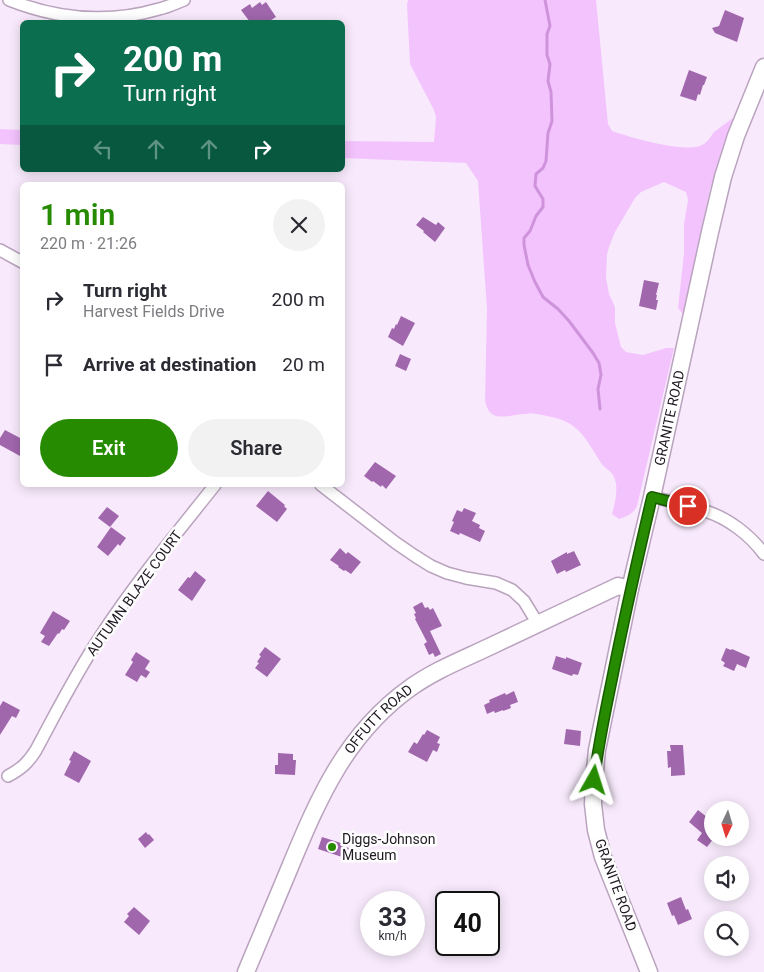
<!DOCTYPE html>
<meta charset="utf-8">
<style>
body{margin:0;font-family:Roboto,sans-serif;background:#f2f2f3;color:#2b2b33;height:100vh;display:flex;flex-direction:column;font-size:19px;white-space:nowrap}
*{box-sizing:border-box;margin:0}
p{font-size:16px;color:#7c7c81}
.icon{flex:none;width:28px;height:28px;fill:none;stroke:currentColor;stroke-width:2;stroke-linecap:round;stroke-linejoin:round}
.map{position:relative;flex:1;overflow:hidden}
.sheet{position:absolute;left:20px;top:182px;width:325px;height:305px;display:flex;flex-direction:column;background:#fff;border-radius:8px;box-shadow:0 2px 12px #0003}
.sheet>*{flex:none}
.hud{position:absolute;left:20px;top:20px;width:325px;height:152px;border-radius:8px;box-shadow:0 2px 12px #0003;background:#0b6e4f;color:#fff;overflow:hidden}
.needle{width:32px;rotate:184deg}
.buttons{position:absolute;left:704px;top:801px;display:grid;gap:10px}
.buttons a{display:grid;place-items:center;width:45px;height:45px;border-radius:50%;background:#fff;box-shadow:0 2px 12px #0003;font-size:25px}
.speed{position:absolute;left:360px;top:891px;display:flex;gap:10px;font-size:25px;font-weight:700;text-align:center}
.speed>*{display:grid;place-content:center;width:65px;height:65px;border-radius:50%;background:#fff;box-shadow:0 2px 12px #0003;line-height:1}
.speed small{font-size:12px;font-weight:400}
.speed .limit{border:2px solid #111;border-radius:8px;background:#fff;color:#111}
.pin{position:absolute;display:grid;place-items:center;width:42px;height:42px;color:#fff;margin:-21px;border:2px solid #fff;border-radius:50%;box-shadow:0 1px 5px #0007}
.me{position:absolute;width:55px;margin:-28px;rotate:6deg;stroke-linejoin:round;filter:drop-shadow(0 0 4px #0008)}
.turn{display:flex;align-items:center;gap:18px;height:105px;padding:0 20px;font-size:22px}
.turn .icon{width:65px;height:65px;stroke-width:2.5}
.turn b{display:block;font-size:35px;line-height:42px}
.lanes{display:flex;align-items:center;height:48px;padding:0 20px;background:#0003;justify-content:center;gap:25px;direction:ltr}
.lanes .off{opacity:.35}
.round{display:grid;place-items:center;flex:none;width:52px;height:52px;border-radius:26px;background:#f2f2f3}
.overview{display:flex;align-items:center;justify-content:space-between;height:85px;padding:0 20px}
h1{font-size:30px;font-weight:600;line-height:38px;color:#268b00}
.cta{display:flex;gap:10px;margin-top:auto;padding:10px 20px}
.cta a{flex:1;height:58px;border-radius:30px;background:#268b00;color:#fff;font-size:20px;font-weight:600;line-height:58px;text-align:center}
.cta a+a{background:#f2f2f3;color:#2b2b33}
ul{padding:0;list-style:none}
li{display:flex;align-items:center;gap:15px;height:65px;padding:0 20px}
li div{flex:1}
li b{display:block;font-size:19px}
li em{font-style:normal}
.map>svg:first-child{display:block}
.green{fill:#f3c3fd}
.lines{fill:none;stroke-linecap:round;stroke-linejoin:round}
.stream{stroke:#cf93dc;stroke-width:3}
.building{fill:#a167ad}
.street-casing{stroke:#baa3be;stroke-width:14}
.secondary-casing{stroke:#baa3be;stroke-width:19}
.street{stroke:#fff;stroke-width:11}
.secondary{stroke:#fff;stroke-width:16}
.route-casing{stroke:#195a00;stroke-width:12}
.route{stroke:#268b00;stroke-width:9}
.poi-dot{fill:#268b00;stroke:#fdfdfd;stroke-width:2}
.labels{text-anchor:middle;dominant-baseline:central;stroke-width:5;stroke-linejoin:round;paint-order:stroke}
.street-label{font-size:14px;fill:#201822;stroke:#fdfdfd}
.poi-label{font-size:14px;fill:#201822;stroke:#fdfdfd;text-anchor:start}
</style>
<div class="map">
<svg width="764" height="972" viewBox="0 0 764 972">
<rect width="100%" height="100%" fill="#f8eafc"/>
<g class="green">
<path d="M408,0H596L608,124L612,131C630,137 688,155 704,144C708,141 711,136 714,132C720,127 727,123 733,118L710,189L683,314L678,308L684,253V224L688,200L686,192L664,182L641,192L635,198L615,232L609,247L607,255L606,277L609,294L615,307V323L621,347L626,352L643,355L666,348H674L637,506C633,514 628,516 619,519L612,514C615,503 619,488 614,477C612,471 604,468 601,463C598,459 596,454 593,450C578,426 570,420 542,415C537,414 531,413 526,414C516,414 506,418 496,416C489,414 487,408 485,401L487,309L478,181L466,163L343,158V141L434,142L436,117L434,110L410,64L407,5Z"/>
<polygon points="0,129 22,130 22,145 0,144"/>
</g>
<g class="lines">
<polyline class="stream" points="545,0 550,26 547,34 547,55 550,64 548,81 551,92 552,121 548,133 546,161 543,168 536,174 535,186 543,199 543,207 536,216 530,231 524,238 524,245 528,265 535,282 543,297 558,309 569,321 593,353 599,363 601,375 598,389 600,409"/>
</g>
<g class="building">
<polygon points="260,2 262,5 266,2 276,17 268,22 250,22 241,10 250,4 252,8"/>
<polygon points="725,10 744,18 737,42 715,33 712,28 719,26"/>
<polygon points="689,70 707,77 704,85 703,85 700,95 698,94 696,101 680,96"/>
<polygon points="423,217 436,225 438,222 445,228 435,242 423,232 424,231 416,225"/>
<polygon points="644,280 659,283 656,295 657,295 656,300 658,300 656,310 639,306"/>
<polygon points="401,316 415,323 403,346 388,337 392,328 394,329 396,324 397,325"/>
<polygon points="400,354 411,359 406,371 395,366"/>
<polygon points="5,430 22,439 22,451 20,456 0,445 0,438"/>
<polygon points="375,462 396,476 386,489 382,485 381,487 373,481 372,482 364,476"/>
<polygon points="268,491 285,505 284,506 287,509 277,522 256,506"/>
<polygon points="107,507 119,516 110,527 98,518"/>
<polygon points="464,508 476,513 472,521 480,525 479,528 485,531 480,542 460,533 459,535 450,531 454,522 452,521 457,510 462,512"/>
<polygon points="111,527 126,538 120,546 118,544 108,556 97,547"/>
<polygon points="340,548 346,554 348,552 361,562 351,574 345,570 344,571 338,567 339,566 330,560"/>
<polygon points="574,551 581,565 566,572 565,570 557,574 551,561 567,552 567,554"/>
<polygon points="195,571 206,580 192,601 178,590 188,577 190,578"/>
<polygon points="422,602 425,608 428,607 430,610 433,608 442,626 430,631 441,654 435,657 433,653 429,655 424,644 427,642 415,619 416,618 414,614 416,613 413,607"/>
<polygon points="53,611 70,621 64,630 62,629 59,634 58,633 49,646 41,642 45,636 40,633"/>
<polygon points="265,647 281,659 267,677 255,668 259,663 257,662 261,656 259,655"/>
<polygon points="726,648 731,650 732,649 750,657 746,668 737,664 734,671 723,666 725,663 721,660"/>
<polygon points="136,652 150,661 145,669 150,672 146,678 141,675 137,682 125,675 133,662 131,660"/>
<polygon points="556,656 566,659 566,657 582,663 578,675 573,674 572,676 552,669"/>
<polygon points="514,691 518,702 510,705 511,708 503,711 503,710 495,713 494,711 487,714 484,705 490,702 489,700 505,693 506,695"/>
<polygon points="3,701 20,710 16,718 12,716 0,735 0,706"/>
<polygon points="566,729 581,731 580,746 564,744"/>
<polygon points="427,730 440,737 437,743 440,744 437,752 433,750 427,762 408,752 414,742 417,744 423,734 424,735"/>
<polygon points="670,745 683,745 685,775 671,776 671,767 668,768 667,751 671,751"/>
<polygon points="74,751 91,761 79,783 64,775 71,761 69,760"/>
<polygon points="278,753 293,754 293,760 296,760 295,775 275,774 275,765 278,765"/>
<polygon points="698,810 712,821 712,838 714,838 707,847 697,840 702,833 689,822"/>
<polygon points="146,832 148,835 149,834 154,840 145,848 138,839"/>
<polygon points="322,837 341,843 340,845 349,848 345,858 318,849"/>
<polygon points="681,897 686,910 688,909 692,919 678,925 674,915 672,916 667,903"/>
<polygon points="134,907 150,921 139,935 124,922 129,916 127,914"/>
</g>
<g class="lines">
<g class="street-casing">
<g id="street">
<path d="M9,0C57,19 108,24 159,9C168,7 176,3 184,0"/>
<polyline points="0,250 22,262"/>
<polyline points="321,485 396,543 415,556 431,566 447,573 466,578 496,583 512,590 524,601 538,624"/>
<path d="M652,497C670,501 688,505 705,511C728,518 750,535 764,554"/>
<path d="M8,776C21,769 28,763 36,750C57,711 77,671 102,634C136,582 176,534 215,485"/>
</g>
</g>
<g class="secondary-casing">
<g id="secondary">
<path id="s1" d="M246,972C261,937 275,902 290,867C319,797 346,734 410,688C435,670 464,659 491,646C533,626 575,606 618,586L630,589"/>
<path id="s2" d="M649,972L603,857L596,830L593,804L594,780L597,750L630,589L652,497L710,232L723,177L736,136L764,67"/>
</g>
</g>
<use href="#street" class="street"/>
<use href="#secondary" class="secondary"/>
</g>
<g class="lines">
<g class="route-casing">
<path id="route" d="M594,780C598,746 605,713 612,679C624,618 638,557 652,497L688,506"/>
</g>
<use href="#route" class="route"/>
</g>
<circle class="poi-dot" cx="332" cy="847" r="5"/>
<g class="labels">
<g class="street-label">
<text stroke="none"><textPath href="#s2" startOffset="572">GRANITE ROAD</textPath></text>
<text transform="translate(134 593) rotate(-54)">AUTUMN BLAZE COURT</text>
<text stroke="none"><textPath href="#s1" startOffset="288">OFFUTT ROAD</textPath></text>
<text transform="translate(616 885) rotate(70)">GRANITE ROAD</text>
</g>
<g class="poi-label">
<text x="342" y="839">Diggs-Johnson<tspan x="342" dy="16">Museum</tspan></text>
</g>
</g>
</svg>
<div class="buttons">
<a><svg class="needle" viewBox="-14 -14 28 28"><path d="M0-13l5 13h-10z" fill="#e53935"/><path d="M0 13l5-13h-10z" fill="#7c7c81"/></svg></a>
<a><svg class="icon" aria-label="sound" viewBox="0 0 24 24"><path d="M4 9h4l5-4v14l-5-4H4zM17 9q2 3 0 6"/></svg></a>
<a><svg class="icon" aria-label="search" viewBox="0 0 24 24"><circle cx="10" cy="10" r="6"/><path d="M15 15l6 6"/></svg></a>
</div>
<div class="speed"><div>33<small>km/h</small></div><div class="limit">40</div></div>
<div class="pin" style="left:688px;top:506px;background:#d93025"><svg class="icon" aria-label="arrive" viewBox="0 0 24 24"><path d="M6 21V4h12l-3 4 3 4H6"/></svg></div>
<svg class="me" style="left:594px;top:780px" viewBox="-20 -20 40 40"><path d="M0-17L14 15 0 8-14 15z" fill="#268b00" stroke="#fff" stroke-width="4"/></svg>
<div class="hud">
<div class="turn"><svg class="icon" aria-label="right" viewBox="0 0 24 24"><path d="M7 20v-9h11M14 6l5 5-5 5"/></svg><div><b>200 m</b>Turn right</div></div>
<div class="lanes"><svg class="icon off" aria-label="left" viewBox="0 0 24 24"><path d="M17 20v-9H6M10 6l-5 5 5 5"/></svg><svg class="icon off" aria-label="ahead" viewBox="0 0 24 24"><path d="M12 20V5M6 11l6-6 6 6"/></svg><svg class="icon off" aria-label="ahead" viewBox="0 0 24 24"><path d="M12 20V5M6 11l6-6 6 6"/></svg><svg class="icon" aria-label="right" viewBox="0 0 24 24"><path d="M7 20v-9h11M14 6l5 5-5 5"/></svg></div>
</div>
<section class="sheet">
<div class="overview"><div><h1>1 min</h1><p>220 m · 21:26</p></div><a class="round"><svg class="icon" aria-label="close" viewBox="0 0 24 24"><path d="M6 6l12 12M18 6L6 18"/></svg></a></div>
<ul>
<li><svg class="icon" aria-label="right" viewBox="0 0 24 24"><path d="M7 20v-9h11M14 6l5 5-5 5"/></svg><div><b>Turn right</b><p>Harvest Fields Drive</p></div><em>200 m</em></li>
<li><svg class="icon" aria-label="arrive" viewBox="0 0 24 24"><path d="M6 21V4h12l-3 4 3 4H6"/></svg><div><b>Arrive at destination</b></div><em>20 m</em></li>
</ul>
<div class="cta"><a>Exit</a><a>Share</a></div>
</section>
</div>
